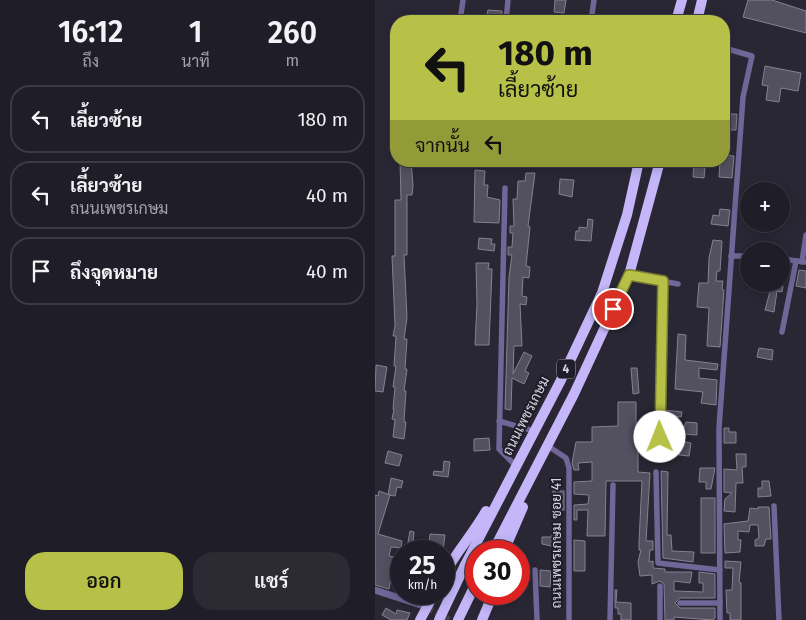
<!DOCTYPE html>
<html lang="th">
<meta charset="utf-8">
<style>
body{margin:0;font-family:"Fira Sans",Sarabun,sans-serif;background:#2c2a33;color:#f1f3f6;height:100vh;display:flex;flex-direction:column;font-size:19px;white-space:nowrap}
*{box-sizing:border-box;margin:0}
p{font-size:16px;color:#a1a2a7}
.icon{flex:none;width:28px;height:28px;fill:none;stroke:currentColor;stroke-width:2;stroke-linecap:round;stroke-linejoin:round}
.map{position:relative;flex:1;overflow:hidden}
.details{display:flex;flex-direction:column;background:#1f1d27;width:375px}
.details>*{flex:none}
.hud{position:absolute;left:15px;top:15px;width:340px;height:152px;border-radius:20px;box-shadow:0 2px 12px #0003,0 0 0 1px #3c3b44;background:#b8c147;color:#111;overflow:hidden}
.controls{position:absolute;left:365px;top:182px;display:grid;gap:10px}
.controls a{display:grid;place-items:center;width:50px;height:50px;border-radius:50%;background:#1f1d27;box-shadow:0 2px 12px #0003,0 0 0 1px #3c3b44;font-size:25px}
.speed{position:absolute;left:15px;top:540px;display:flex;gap:10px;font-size:25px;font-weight:700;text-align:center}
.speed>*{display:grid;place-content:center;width:65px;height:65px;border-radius:50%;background:#1f1d27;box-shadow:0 2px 12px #0003,0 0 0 1px #3c3b44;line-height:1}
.speed small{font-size:12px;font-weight:400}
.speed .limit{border:8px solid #d22;background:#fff;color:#111}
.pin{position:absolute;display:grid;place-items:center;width:42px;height:42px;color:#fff;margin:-21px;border:2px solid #fff;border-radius:50%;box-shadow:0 1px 5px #0007}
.me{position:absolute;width:55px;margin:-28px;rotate:359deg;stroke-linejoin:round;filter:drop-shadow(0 0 4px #0008)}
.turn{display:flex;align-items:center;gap:18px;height:105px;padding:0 25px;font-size:22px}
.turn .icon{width:65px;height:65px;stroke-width:2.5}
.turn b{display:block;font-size:35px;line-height:42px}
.then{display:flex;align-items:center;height:48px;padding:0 25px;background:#0003;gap:10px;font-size:19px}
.eta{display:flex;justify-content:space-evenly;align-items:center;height:85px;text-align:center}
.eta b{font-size:30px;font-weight:600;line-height:35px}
.primary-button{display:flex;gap:10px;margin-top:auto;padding:10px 25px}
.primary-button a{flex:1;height:58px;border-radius:20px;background:#b8c147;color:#111;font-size:20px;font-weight:600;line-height:58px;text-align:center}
.primary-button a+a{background:#2c2a33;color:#f1f3f6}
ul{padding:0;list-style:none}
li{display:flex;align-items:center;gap:15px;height:68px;margin:0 10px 8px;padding:0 15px;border:2px solid #3c3b44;border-radius:20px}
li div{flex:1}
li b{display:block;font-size:19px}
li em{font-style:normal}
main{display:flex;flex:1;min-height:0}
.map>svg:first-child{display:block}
.building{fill:#535060;stroke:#848192}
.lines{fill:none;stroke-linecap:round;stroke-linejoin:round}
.tertiary-tunnel{stroke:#43414d;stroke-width:7;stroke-dasharray:7 3.5;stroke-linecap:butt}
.minor{stroke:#706698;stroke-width:5.5}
.tertiary{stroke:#706698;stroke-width:7}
.trunk{stroke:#c4b6f9;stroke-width:10}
.trunk-bridge{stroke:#c4b6f9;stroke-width:10}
.route-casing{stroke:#787d2e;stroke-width:12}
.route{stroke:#b8c147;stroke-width:9}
.labels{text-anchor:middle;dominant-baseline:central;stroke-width:4;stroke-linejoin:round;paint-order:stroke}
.shield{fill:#201d2a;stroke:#9e9ca7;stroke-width:1}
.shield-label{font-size:12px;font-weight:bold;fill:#d4d3dc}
.street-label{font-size:14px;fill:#d4d3dc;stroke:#201d2a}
</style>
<main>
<section class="details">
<div class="eta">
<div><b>16:12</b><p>ถึง</p></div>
<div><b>1</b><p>นาที</p></div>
<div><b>260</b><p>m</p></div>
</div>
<ul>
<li><svg class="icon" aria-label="left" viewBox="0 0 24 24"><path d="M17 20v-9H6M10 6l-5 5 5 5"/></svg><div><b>เลี้ยวซ้าย</b></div><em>180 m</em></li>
<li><svg class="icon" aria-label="left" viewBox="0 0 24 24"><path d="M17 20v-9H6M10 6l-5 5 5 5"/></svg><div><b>เลี้ยวซ้าย</b><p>ถนนเพชรเกษม</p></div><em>40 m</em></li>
<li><svg class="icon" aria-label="arrive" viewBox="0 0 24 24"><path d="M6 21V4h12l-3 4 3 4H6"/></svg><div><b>ถึงจุดหมาย</b></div><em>40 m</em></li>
</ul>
<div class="primary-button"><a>ออก</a><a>แชร์</a></div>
</section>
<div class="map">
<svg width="431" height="620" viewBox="0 0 431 620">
<rect width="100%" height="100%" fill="#292734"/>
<g class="building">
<polygon points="180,0 191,0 189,13 179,12"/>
<polygon points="373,0 397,0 431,11 431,33 368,17"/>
<polygon points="113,10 127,11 127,16 120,15 120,21 111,21"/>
<polygon points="390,66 426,73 423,91 406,88 404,102 391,100 393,86 387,85"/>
<polygon points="350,114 362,114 361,130 349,130"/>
<polygon points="349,155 359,156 357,178 344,177 345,161 349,161"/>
<polygon points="25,161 36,161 38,185 37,195 32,195 32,255 29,255 32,318 29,339 32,339 30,369 32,369 29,391 31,391 29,422 31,422 29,439 18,437 20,420 17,419 19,409 18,409 20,387 18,387 21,366 19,366 21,336 18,336 20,325 17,256 20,256 20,200 26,200"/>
<polygon points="319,165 330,167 329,178 318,177"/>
<polygon points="100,170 110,171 109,185 113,185 112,197 125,200 124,223 99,222"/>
<polygon points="151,173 160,173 153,226 155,227 151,266 155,267 154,278 148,277 147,296 152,297 151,305 145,304 147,346 139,346 138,374 149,352 157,356 150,371 154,373 149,384 137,378 136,410 130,409 134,277 137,255 133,255 133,247 137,247 138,233 135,233 135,226 139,226 138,199 142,199 143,181 150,181"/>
<polygon points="185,179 199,180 197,197 184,194"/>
<polygon points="345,209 355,210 353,226 336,224 338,215 344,216"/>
<polygon points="213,219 218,220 216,241 200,240 201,231 204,231 204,227 212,228"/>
<polygon points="104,238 117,239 116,244 120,244 119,251 103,249"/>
<polygon points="338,240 347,241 345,271 342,271 341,281 348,281 347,289 349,290 345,347 332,346 334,308 322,307 324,283 333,283 334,258"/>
<polygon points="101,263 114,263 113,269 117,269 114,345 100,345 102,304"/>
<polygon points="424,270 431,271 431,288 421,286"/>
<polygon points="397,284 408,286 407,292 402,291 399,312 390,310"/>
<polygon points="303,334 311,335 310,360 343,364 342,370 324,368 324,378 342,380 341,405 326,403 328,392 300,389"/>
<polygon points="384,348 398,350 397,360 382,357"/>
<polygon points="1,365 12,367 8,392 0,391"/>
<polygon points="256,368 262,368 264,393 258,394"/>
<polygon points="243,402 261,402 261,426 263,426 263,430 280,433 279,441 263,439 263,472 275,473 271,541 278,541 278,550 275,550 274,562 278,561 278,568 290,569 290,572 317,572 315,583 299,581 299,591 328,592 328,583 324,583 324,572 340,574 340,598 305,598 300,603 305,608 340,608 340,618 338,620 299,617 299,620 290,620 289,584 285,581 277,584 277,575 265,576 263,562 266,550 264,550 264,542 267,481 231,481 230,536 212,536 213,510 202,510 202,520 199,520 199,505 213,504 214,495 199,494 199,482 217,481 217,462 203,463 204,470 199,470 197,463 201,442 217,442 217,427 243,426"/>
<polygon points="290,410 307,412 306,417 298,416 298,422 289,421"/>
<polygon points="311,422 322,423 322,435 307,434"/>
<polygon points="349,428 354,428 354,432 361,432 361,443 349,443"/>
<polygon points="114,438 115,450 99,451 99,439"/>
<polygon points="305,441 316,443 314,456 304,455"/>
<polygon points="13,451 27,455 24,466 10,463"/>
<polygon points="361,454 371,454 371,467 367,467 368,483 361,483 360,512 349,511 350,499 357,493 349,492 349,469 362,470"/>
<polygon points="69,461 75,462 73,477 58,475 59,471 68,472"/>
<polygon points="325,468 340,468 336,489 331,489 331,482 324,482"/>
<polygon points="286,471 293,472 292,535 296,535 297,551 319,552 318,562 288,558"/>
<polygon points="16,478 28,481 26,488 22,487 20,496 13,495"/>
<polygon points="387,481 394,481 396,496 383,497 383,488 387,488"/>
<polygon points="4,491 15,495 3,534 27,541 26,548 16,547 14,556 26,558 25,568 18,568 14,589 0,585 0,495 3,496"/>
<rect x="178" y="491" width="11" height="19"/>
<rect x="326" y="498" width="14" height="55"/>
<polygon points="383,507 394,507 396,539 391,539 389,546 380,546 380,540 384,538 383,525 375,525 374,532 363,531 363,540 366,540 365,552 350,553 349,524 373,521 375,508 383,509"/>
<polygon points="186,526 186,548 167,544 167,537 177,537 177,527"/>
<polygon points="35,531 39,532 38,543 54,544 55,534 70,535 68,551 37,551 33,542"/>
<polygon points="199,540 210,541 210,571 199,571"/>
<polygon points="350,561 366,562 364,582 366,583 366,620 355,620 355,613 352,613 351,590 357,590 358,568 350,568"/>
<polygon points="165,570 176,571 175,587 165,586"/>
<polygon points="240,590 242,590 241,602 256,603 256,620 246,620 246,614 243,614 243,608 240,608"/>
<polygon points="11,608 21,614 22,610 35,613 32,620 16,620 7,615"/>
</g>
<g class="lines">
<polyline class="tertiary-tunnel" points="52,607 74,620"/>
<g class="minor">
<polyline points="85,21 88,0"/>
<polyline points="131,21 133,0"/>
<polyline points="216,21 219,0"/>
<polyline points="130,188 124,449 141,466"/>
<polyline points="356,256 374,256"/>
<polyline points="406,259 431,262"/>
<polyline points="427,262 431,235"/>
<polyline points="254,275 303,284"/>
<polyline points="407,332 421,261"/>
<polyline points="124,421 159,431"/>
<polyline points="284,445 288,281"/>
<polyline points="173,446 191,458 194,468 194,620"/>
<polyline points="281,472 283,563 345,570"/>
<polyline points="399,506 404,620"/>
<polyline points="160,570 162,620"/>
<polyline points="285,586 285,620"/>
<polyline points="305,603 345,603"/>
<polyline points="235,620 238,485"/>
<polyline points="345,620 344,428 368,97 377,56 349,48"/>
</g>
<polyline class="tertiary" points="0,590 52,607"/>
<g class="trunk">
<polyline points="301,21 307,0"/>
<polyline points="322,21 327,0"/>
<polyline points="118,551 199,394 254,275 285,161"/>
<polyline points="129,551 148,507"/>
<polyline points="90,565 185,382 227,293 252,215 264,161"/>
<path d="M69,575C81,552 98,534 111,511"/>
<polyline points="45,620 59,594"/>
<polyline points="83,620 101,583"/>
<polyline points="107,620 118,594"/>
</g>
<polyline class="trunk-bridge" points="64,620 90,565"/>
</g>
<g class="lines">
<g class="route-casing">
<polyline id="route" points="238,309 254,275 288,281 285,437"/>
</g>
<use href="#route" class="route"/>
</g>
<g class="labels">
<rect class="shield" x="182" y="359.5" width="18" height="19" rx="4"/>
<g class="shield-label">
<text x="191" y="369">4</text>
</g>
<g class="street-label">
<text transform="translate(151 416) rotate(-63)">ถนนเพชรเกษม</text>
<text transform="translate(181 543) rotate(-90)">ถนนเพชรเกษม ซอย 41</text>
</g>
</g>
</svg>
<div class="controls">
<a>+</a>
<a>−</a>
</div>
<div class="speed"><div>25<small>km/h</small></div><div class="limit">30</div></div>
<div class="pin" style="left:238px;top:309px;background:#d93025"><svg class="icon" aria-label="arrive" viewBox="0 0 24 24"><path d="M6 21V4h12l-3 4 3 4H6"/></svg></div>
<svg class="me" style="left:285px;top:437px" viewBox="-20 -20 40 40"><circle r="19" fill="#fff"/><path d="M0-13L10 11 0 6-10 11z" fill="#b8c147"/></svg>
<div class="hud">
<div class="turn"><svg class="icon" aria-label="left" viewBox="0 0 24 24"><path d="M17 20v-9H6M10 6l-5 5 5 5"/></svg><div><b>180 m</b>เลี้ยวซ้าย</div></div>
<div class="then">จากนั้น<svg class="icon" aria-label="left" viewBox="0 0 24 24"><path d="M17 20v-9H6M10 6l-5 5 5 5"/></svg></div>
</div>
</div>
</main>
